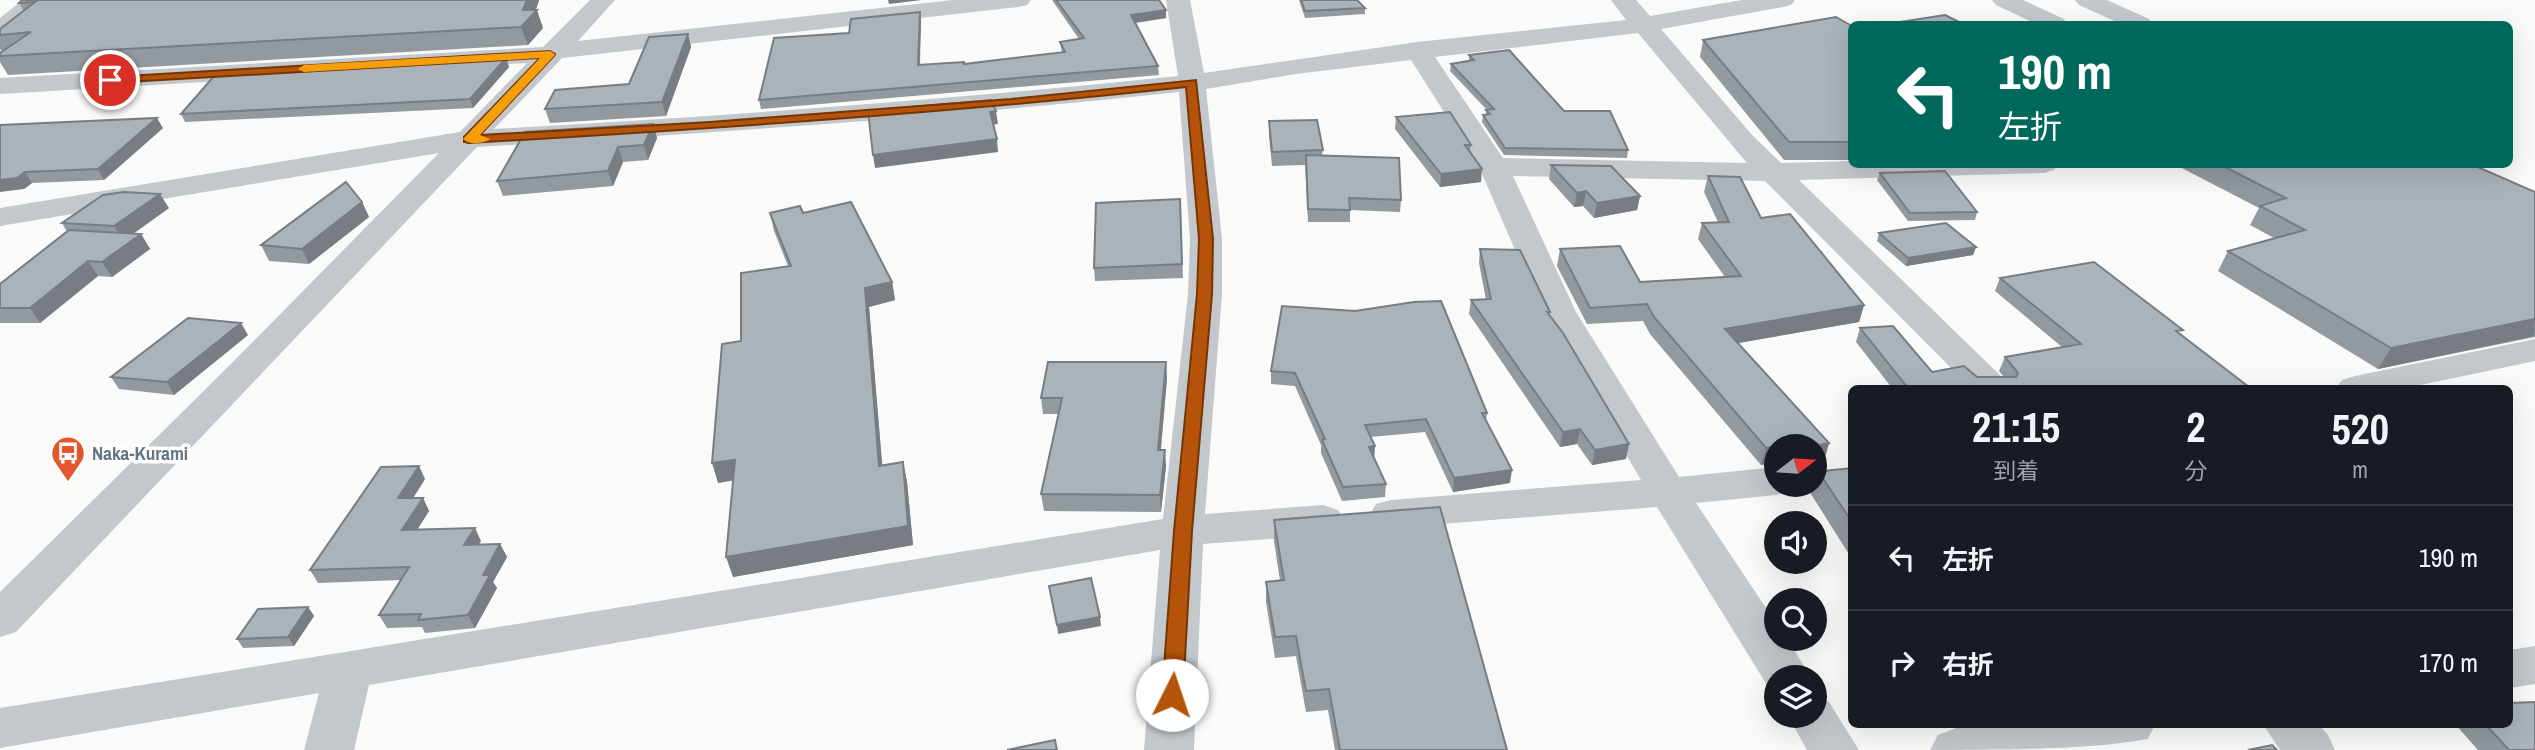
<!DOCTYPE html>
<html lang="ja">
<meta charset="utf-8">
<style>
body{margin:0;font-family:"Archivo Narrow","Noto Sans JP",sans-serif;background:#20242c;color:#f1f3f6;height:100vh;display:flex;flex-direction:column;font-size:26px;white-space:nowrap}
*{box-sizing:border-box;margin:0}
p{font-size:23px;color:#9ea1a6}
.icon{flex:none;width:38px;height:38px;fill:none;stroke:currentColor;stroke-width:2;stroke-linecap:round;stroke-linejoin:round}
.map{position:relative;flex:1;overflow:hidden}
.details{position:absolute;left:1848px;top:385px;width:665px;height:343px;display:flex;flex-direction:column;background:#171b24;border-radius:10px;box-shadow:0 7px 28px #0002}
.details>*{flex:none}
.banner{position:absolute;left:1848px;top:21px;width:665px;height:147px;border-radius:10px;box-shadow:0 7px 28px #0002;background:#00695c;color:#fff;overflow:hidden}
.needle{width:46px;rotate:73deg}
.buttons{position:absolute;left:1764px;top:434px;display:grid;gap:14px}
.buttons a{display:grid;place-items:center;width:63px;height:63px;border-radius:50%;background:#171b24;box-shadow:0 7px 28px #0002;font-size:35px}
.pin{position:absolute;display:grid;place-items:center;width:60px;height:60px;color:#fff;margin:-30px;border:4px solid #fff;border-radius:50%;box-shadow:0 2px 7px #0007}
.me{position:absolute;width:77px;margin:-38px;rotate:4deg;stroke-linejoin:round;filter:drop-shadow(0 0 5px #0008)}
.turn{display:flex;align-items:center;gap:24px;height:147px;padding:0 35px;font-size:32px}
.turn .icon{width:91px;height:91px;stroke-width:2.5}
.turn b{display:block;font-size:49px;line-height:60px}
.eta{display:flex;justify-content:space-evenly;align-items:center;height:119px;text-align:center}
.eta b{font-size:42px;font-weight:700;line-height:49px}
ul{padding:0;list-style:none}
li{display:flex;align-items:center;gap:21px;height:105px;padding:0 35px;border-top:2px solid #363941}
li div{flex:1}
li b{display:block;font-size:26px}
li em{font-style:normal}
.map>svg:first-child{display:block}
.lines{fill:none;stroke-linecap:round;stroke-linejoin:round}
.minor{fill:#c3c8cc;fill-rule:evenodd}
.tertiary{fill:#c3c8cc;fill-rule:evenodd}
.wall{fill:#929a9f}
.shaded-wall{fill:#777d82}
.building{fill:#aab3b9;stroke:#777d82;stroke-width:2}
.route{fill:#b45309;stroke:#753606;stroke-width:2}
.slow{fill:#f59e0b}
.labels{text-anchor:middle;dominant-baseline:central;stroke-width:7;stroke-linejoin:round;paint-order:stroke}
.poi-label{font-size:19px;font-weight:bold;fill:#657683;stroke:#fff;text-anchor:start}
</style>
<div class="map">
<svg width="2535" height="750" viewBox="0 0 2535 750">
<rect width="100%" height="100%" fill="#fafaf8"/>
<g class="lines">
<g class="minor">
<polygon points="23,0 50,0 9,35 0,37 0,18"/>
<path d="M590,0H615L578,41L953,0H1031L1027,5L1019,7L562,58L494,129C723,116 950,100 1178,76L1166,0H1190L1204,73L1417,42L1626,20L1611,0H1636L1650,16L1742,0H1795L1791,5L1783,7L1661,29L1753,136L1781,163L1852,161V164H2058L2054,170L2044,173L1799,180L2005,380L2010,388H1971L1765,181L1513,176L1576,312L1679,477L1776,467V485H1794L1790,491L1776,495L1696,503L1776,623V639H1787L1811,677H1776V692L1770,690L1657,507L1391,528L1376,524L1370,514L1376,504L1391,500L1641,480L1542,312L1479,167L1411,60L1296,74L1206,89L1222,239V294L1205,514L1323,505L1338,510L1344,520L1338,530L1323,535L1203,544L1194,750H1144L1160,550L369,685L354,750H304L319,693L0,748V708L1163,519L1188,294L1190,239L1179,92C946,117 712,133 477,147L16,632L0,637V592L233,362L439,153L0,226V208L460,132L527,63L0,94V78L543,47ZM1638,33L1747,163L1503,158L1435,57Z"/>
<polygon points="1992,0 2023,0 2064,19 2067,24 2036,24 1996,5"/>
<polygon points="2075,0 2107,0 2149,19 2152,24 2121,24 2079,5"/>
<polygon points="2535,339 2535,361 2406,388 2336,388 2342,380 2355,376"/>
<polygon points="1815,697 1829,702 1859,750 1807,750 1788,716 1815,716"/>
<polygon points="2263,724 2318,724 2328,735 2335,750 2280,750"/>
</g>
<g class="tertiary">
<polygon points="2535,646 2535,684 2510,688 2510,650"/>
<path d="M1983,724H2155L2148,739C2088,750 1995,750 1930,750L1938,735L1956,728Z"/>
</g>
</g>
<g class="wall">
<polygon points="22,0 539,0 536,10 543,28 528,45 8,75 0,62 0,53 2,52 0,49 0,29 24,11 19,3"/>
<polygon points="1052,0 1159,0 1166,10 1166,18 1136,23 1158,66 1159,75 761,109 759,100 849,33 921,21 920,65 965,64 1062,53 1060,42 1079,39"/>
<polygon points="1299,0 1357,0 1365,8 1365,14 1305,18"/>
<polygon points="1852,26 1852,160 1784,160 1700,57 1703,40"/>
<polygon points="688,34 691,47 666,116 550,123 545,109 629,84"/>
<polygon points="1469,55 1564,111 1628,150 1627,158 1504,155 1482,122 1483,115 1486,115 1486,110 1487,110 1450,71 1451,64 1469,61"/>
<polygon points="506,58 509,67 473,108 185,122 181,114"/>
<polygon points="1396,117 1471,145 1470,152 1481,182 1440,187 1395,129"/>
<polygon points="1269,121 1323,150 1322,155 1401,200 1400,212 1350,210 1350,222 1308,222 1305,165 1272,166 1269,135"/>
<polygon points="653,124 657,138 648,160 623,162 613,186 503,196 497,181"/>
<polygon points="0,125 163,128 104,180 32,183 24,189"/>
<polygon points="2174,164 2471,164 2535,192 2535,337 2378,369 2218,271 2228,251 2274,238 2250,225 2259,208"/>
<polygon points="1551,165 1640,196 1637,210 1594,218 1583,206 1574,207 1549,179"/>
<polygon points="1880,173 1977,212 1975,220 1908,221 1877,180"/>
<polygon points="1708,176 1740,177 1761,218 1790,214 1864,305 1859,322 1738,343 1829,443 1824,461 1818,461 1817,469 1823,471 1852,468 1852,559 1809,491 1811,485 1815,485 1815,446 1776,446 1776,462 1761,465 1650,334 1643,321 1587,324 1557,266 1560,249 1620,246 1640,282 1725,277 1698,239 1702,223 1718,222 1704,192"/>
<polygon points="1180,199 1183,278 1095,281 1094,268"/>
<polygon points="362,202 369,217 309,264 269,261 261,245"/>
<polygon points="169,208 134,233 141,234 150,249 112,277 98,276 40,323 0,323 0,284 67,232 62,223"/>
<polygon points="770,213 803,213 892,282 895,300 869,307 882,465 903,462 907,482 913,545 733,577 733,480 718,483 741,341 788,266 774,231"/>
<polygon points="1879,233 1976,247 1973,255 1906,266 1877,241"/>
<polygon points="1480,249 1550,312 1549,316 1626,459 1592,465 1577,444 1560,447 1469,314 1471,300 1486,300 1479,263"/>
<polygon points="2000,278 2180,335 2248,388 1892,388 1856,342 1860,328 1932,372 1977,377 2004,377 1999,371 2005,357 2062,347 1995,291"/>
<polygon points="1282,306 1487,413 1486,421 1510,483 1453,492 1425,432 1371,437 1374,459 1386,484 1385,497 1342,501 1321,453 1321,445 1295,386 1271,384 1271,371"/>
<polygon points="248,335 174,395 119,389 111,377"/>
<polygon points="1167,378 1161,450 1166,466 1161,512 1044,511 1041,494 1059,414 1043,414 1041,398"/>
<polygon points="425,479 413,498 423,498 429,511 417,529 481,541 479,544 500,544 507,557 493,582 497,588 475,628 425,633 422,627 387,628 379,615 401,580 318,583 310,570"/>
<polygon points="1274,520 1507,750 1335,750 1328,710 1306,712 1296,656 1275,658 1266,602 1266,582 1280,581 1274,541"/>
<polygon points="308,607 314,616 294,646 243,648 237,639"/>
<polygon points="2455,724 2510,724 2535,750 2478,750"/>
</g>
<g class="shaded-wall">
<polygon points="527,0 539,0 535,11 537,10 543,28 528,45 521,27 523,10"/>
<polygon points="888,0 922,0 889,4"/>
<polygon points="1166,10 1166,18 1132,23 1131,15"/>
<polygon points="920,12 921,21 919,74 918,65"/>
<polygon points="688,34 691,47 666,116 662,102"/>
<polygon points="506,58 509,67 473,108 470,99"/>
<polygon points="996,111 998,124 991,125 990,112"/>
<polygon points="157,118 163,128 104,180 98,169"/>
<polygon points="653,124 657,138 648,160 644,145"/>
<polygon points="997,139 998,152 875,168 873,155"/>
<polygon points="618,147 623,162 613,186 608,171"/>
<polygon points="1482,169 1481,182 1440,187 1441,174"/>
<polygon points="25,172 32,183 24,189 0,192 0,180"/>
<polygon points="1586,191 1583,206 1574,207 1577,193"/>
<polygon points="160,194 169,208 123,241 114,226"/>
<polygon points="1640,196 1637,210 1594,218 1597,203"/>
<polygon points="362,202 369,217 309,264 302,249"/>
<polygon points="141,234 150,249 112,277 102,262"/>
<polygon points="1976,247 1973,255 1906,266 1908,258"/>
<polygon points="88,261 98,276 40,323 30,308"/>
<polygon points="892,282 895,300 869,307 884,486 879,466 865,288"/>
<polygon points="1864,305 1859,322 1721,346 1725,329"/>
<polygon points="2535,319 2534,336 2378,369 2391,348"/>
<polygon points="241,323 248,335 174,395 167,382"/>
<polygon points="1166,362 1167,378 1159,466 1158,450"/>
<polygon points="1580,429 1577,444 1560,447 1563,432"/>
<polygon points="1794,442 1793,446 1776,446 1776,462 1761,465 1766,448"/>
<polygon points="1829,443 1824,461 1815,462 1819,445"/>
<polygon points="1629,444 1626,459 1592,465 1595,450"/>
<polygon points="1375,446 1374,460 1369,447"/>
<polygon points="1165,450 1166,466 1161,512 1160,495"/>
<polygon points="735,460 741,479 718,483 712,463"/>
<polygon points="903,462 907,482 913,545 733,577 726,557"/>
<polygon points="419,466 425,479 405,511 398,498"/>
<polygon points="1512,470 1510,483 1453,492 1454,478"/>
<polygon points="423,498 429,511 409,543 402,530"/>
<polygon points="475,528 481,541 471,558 464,545"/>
<polygon points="500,544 507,557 493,582 497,588 475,628 468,615 483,575"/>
<polygon points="308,607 314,616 294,646 288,637"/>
<polygon points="1100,617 1101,626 1058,634 1057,625"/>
</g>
<g class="building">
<polygon points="22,0 527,0 523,10 537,10 521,27 0,56 0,53 31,32 0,35 0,29 35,2 19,3"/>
<polygon points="1056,0 1159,0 1166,10 1131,15 1158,66 759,100 774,38 849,33 851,19 920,12 918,65 964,62 964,64 1065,52 1060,42 1084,38"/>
<polygon points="1301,0 1357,0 1365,8 1305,11"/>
<polygon points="1945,15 1963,24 1887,24"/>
<polygon points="1836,17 1852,26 1852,142 1789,142 1703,40"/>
<polygon points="688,34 662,102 545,109 555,90 629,84 649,37"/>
<polygon points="1509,50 1564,111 1610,111 1628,150 1505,148 1483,115 1490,114 1486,110 1494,109 1451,64 1474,60 1469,55"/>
<polygon points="506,58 470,99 181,114 215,75"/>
<polygon points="991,100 996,111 990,112 997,139 873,155 868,111"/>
<polygon points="1450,112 1471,145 1465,145 1482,169 1441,174 1396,117"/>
<polygon points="157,118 98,169 25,172 17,178 0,180 0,125"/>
<polygon points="1317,120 1323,150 1272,152 1269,121"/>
<polygon points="653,124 644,145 618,147 608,171 497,181 525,132"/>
<polygon points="1306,155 1399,158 1401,200 1349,198 1350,210 1308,209"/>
<polygon points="2219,164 2471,164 2535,192 2535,319 2391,348 2228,251 2305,230 2260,206 2286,198"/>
<polygon points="1551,165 1611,166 1640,196 1597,203 1586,191 1577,193"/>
<polygon points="1945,171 1977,212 1910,213 1880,173"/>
<polygon points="1708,176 1740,177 1761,218 1790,214 1864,305 1725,329 1829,443 1819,445 1818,465 1815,465 1815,446 1797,446 1794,442 1766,448 1654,317 1647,304 1590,308 1560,249 1620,246 1640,282 1741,276 1702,223 1729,222"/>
<polygon points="346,182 362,202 302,249 261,245"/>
<polygon points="124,192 160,194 114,226 62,223 103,195"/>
<polygon points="1180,199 1182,264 1094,268 1096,203"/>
<polygon points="851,202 892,282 865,288 879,466 903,462 908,526 726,557 735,460 712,463 722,344 741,341 741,273 791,266 770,213 800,206 803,213"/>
<polygon points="1946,223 1976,247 1908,258 1879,233"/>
<polygon points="69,230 141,234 102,262 88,261 30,308 0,308 0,284"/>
<polygon points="1480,249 1520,250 1550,312 1547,312 1563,333 1629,444 1595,450 1580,429 1563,432 1471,300 1491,299"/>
<polygon points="2094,262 2183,330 2176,331 2249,387 2240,388 1908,388 1860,328 1893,326 1932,372 1964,366 1977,377 2016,377 2018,373 2005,357 2081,344 2000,278"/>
<polygon points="1441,301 1487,413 1482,413 1512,470 1454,478 1426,419 1365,425 1375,446 1369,447 1386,484 1343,487 1322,440 1325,439 1295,373 1271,371 1282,306 1355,311 1414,302"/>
<polygon points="188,318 241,323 167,382 111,377"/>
<polygon points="1048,362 1166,362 1158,450 1165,450 1160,495 1041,494 1062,398 1041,398"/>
<polygon points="419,466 398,498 423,498 402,530 475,528 464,545 500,544 483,575 490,575 468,615 418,620 421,614 379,615 409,567 310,570 381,467"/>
<polygon points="1816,468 1823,471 1852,468 1852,522"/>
<polygon points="1440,507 1507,750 1340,750 1329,689 1306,691 1296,636 1275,637 1266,582 1284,580 1274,520"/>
<polygon points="1091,578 1100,617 1057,625 1049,586"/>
<polygon points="308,607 288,637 237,639 258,609"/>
<polygon points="2535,702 2535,750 2509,750 2485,724 2510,724 2510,703"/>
<polygon points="1055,740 1057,750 1007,750"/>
<polygon points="2272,745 2277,750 2248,750"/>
</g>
<path class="route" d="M550,51L555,54L554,56L480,135L710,122L1011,99L1196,80L1213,239L1212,294L1192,531L1183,695L1180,701L1172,703L1165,701L1162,695L1174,531L1197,294L1199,239L1186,87C947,113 708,129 469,143L464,142V137L540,58L110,83L104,80L110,77Z"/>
<path class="slow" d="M550,51L555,54L554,56L480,135L490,139C484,144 469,145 463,139L540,58L304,72L298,69L304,65Z"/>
<defs>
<g id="bus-pin" transform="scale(1.75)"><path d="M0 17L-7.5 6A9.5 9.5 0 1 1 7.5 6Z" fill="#e4572e" stroke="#fff"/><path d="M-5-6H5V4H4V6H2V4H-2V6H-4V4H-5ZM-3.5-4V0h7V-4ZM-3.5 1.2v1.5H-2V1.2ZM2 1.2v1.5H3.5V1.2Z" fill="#fff"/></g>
</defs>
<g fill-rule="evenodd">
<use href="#bus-pin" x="68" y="453"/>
</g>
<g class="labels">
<g class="poi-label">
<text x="92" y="453">Naka-Kurami</text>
</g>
</g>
</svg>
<div class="buttons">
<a><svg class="needle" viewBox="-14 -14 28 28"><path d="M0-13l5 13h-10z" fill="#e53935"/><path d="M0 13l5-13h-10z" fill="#9ea1a6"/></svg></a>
<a><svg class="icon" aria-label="sound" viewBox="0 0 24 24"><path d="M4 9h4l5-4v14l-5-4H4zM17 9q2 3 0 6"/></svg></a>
<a><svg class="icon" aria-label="search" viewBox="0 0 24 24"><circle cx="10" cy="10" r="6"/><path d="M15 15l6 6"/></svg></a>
<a><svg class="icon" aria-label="layers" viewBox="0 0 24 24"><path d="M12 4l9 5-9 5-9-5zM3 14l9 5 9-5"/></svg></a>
</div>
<div class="pin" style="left:110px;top:80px;background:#d93025"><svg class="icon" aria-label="arrive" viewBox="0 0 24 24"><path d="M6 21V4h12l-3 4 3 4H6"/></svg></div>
<svg class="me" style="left:1172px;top:695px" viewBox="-20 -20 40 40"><circle r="19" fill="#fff"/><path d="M0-13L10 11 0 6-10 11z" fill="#b45309"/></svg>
<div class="banner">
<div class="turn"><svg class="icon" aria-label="left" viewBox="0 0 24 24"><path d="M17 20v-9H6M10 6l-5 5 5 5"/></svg><div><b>190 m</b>左折</div></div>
</div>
<section class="details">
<div class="eta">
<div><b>21:15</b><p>到着</p></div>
<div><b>2</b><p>分</p></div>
<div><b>520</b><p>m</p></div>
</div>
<ul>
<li><svg class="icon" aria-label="left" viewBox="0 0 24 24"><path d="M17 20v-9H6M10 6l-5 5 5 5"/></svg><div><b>左折</b></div><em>190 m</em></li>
<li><svg class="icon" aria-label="right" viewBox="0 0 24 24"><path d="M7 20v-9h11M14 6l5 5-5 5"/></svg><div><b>右折</b></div><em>170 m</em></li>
</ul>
</section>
</div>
